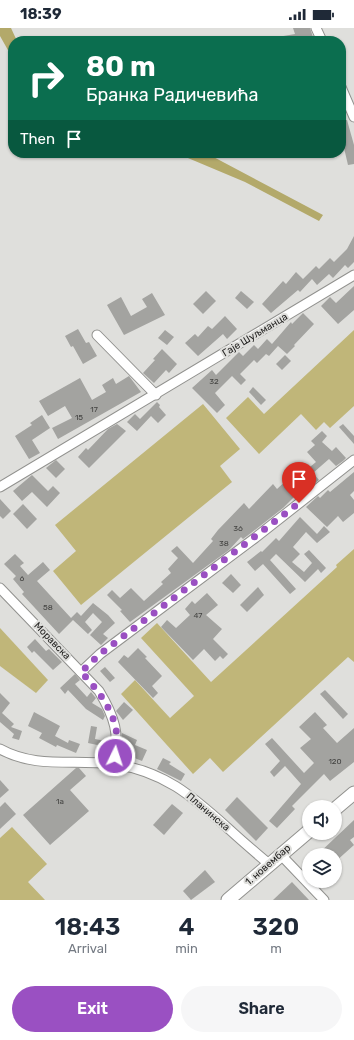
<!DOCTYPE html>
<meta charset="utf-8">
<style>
body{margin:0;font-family:Rubik,sans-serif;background:#f6f6f7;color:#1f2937;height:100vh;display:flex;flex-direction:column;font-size:15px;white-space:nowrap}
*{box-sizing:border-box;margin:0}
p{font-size:13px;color:#747a83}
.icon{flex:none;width:22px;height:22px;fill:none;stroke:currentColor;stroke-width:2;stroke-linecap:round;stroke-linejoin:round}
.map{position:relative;height:872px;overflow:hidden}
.sheet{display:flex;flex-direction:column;background:#fff;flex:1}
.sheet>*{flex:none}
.hud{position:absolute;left:8px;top:8px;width:338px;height:122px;border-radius:16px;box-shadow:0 1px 3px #0004;background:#0b6e4f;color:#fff;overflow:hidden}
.controls{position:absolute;left:302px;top:772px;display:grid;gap:8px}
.controls a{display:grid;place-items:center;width:40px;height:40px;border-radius:50%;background:#fff;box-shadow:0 1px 3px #0004;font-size:20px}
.pin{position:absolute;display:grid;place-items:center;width:34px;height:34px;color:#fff;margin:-41px -17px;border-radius:50% 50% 50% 0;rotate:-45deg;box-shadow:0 0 4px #0007}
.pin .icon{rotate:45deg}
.me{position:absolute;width:44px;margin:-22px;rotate:4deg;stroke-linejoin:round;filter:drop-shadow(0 0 3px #0008)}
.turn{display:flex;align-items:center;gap:14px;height:84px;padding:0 12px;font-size:18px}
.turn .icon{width:52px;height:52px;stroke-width:2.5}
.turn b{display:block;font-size:28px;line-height:34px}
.then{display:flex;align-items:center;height:38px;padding:0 12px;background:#0003;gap:8px;font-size:15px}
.eta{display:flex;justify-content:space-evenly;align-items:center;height:68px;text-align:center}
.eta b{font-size:24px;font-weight:600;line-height:28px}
.primary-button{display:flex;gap:8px;margin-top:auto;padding:8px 12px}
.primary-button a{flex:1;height:46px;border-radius:24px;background:#9a50c2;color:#fff;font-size:16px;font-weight:600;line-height:46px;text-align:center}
.primary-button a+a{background:#f6f6f7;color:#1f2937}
.status{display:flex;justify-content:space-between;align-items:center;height:28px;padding:0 20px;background:#fff;direction:ltr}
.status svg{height:11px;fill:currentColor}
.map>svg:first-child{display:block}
.green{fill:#c0b679}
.forest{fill:#b3a96a}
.building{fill:#a3a3a0}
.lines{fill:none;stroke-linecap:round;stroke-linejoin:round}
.minor-casing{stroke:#91918e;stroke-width:11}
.secondary-casing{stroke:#91918e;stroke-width:15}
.minor{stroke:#fff;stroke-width:9}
.secondary{stroke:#fff;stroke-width:13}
.route{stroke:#9a50c2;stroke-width:7;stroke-dasharray:0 12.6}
.labels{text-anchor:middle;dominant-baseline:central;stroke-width:4;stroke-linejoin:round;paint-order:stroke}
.number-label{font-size:8px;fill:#444442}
.street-label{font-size:10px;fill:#252423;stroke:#dfdfdc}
</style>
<div class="status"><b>18:39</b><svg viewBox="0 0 49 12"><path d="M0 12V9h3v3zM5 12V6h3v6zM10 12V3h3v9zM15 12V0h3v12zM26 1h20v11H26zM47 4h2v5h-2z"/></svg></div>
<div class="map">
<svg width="354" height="872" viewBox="0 0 354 872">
<rect width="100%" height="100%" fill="#dfdfdc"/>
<g class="green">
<polygon points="354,302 354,378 330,400 324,394 316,402 301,386 259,426 226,390 248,369 264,386"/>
<polygon points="203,376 240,421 220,438 232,454 81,577 53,543 76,523 55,497"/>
<polygon points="354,521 354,634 348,629 223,744 210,730 193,746 121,666 135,652 170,690 194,668 141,610 157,595 211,654 337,539 336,537"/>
<polygon points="0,600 48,652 36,665 0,638"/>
<polygon points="12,799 47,836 28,854 45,872 0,872 0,810"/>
</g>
<g class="forest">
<polygon points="0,0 11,0 17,13 13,13 13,31 0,8"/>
<polygon points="176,125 206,125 323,187 319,193 245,154"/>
</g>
<g class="building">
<polygon points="293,0 310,0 314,12 272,13 272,10 295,6"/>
<polygon points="347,92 354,117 354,136 348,137 344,120 341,121 341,93"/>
<polygon points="354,208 354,234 348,240 345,237 333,250 329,246 317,257 312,251 300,264 298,262 271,285 262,276 283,253 286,256 296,244 303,251 316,238 319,241 330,230 334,234 347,221"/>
<polygon points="354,258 354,282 338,296 321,278 330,269 336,275"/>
<polygon points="206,263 216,273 203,286 193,276"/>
<polygon points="241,263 254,274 247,281 235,270"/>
<polygon points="152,265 165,287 124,307 107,277 121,269 131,288 147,279 142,271"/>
<polygon points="303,285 314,296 294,317 295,318 287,326 278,318 269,328 266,326 257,335 254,332 240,346 246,352 241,357 232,348 215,365 225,377 217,385 192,360 212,342 216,347 239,324 243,328 254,317 258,321 267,311 272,316 291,294 292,296"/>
<polygon points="225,288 237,301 227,311 223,306 198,328 185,315 195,306 198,309 208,298 212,301"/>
<polygon points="78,301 86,315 89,314 97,328 83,336 73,318 71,319 65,308"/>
<polygon points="165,302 174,309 167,317 158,310"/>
<polygon points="162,321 177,336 169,345 166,342 154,355 143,345 155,332 153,331"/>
<polygon points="285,327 291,333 282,342 276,336"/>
<polygon points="129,348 141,364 58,411 52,400 72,390 65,378 48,388 39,373 80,350 92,372 106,364 102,357 113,350 116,356"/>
<polygon points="253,359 266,372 261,377 249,364"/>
<polygon points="157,374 160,377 159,379 166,387 158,395 151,388 137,403 127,394 135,386 140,391"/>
<polygon points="42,387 50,400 32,412 40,425 29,431 15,408 32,397 30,395"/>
<polygon points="117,396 126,403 89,440 78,429 86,420 88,422 108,401"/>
<polygon points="343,396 354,408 354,416 339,399"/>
<polygon points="322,403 327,408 322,414 332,423 336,419 346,430 343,433 336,438 329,431 313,445 319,452 297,469 295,468 283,480 251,505 243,511 241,509 229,522 130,594 120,583 122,582 107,567 112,562 120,570 131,560 144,573 163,556 161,554 171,545 168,541 178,530 171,523 177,518 193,535 213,513 211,511 218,502 244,475 249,481 273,456 277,461 292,447 295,451 316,434 307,424 315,417 311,413"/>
<polygon points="56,432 65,441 56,450 46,440"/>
<polygon points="354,444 354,463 350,467 354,472 354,485 343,494 338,488 327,499 306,479 318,468 320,470 328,462 330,464"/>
<polygon points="32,447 48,463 53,458 60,465 47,479 32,464 22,473 13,463"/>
<polygon points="0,471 11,483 3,491 0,488"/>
<polygon points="23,476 37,491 27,501 13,486"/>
<polygon points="300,489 317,506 324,498 330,504 317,515 306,504 293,519 300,526 292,534 304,544 312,535 304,526 309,522 326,540 321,545 318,541 305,554 276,526 270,532 296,561 290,566 263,536 255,543 247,534 261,523 262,524 276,510 279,513"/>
<polygon points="15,526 24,535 20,538 28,547 43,534 50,542 37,553 71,590 77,584 81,588 93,575 108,587 115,595 103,606 108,610 101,617 90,607 102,594 93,585 85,594 92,602 88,606 73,592 59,606 22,566 24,564 13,551 16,548 4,536"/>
<polygon points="231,546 241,557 233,565 222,555"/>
<polygon points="258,559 264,567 247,584 240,577"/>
<polygon points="207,565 218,577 206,587 222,601 213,611 228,626 223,631 220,628 215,633 204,621 193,632 161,599 167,592 176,600 190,587 185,581 192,573 195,576"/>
<polygon points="35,611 46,623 49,621 62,634 53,642 34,623 32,625 27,619"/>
<polygon points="138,620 147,629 145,630 162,648 152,658 158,665 153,670 118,634 124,627 128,630"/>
<polygon points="105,639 115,650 110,654 100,643"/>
<polygon points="75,646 80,652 75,656 87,669 91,664 95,669 96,670 92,675 102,681 105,688 103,692 86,681 68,662 65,666 60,660"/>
<polygon points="325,662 348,686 343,691 320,666"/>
<polygon points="0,665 10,675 2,685 14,696 11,699 22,703 19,712 12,710 14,706 0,694"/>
<polygon points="124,674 133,682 123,692 116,683"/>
<polygon points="34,684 60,698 55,708 68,715 69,712 80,716 76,725 57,717 56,719 39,710 42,705 28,698"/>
<polygon points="315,684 327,697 323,700 337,715 354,700 354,734 330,753 324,746 292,778 295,781 277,800 269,793 301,756 285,738 274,749 270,744 280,733 265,716 272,710 304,745 314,735 300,720 311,711 299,699"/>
<polygon points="91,698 97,699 95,711 110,714 109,728 101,726 102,718 88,715"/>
<polygon points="122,705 137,712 135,717 147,722 142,733 132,729 133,726 122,721"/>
<polygon points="163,730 171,734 169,736 185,746 181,753 157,741"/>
<polygon points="76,740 79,740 86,748 70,762 89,783 50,817 23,787"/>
<polygon points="0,752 9,762 0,770"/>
<polygon points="237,769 268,800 256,813 225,782"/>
<polygon points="5,774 16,786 0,801 0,779"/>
<polygon points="172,776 183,785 164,807 153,797"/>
<polygon points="354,792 354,809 350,812 354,817 335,834 335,827 317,827"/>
<polygon points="205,842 215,854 191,872 183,863"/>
<polygon points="292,854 309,872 273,872"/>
</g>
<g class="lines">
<g class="minor-casing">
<g id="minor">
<polyline points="316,0 322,13"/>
<polyline points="341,59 354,89"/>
<polyline points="97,307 156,367"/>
<polyline points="0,459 354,247"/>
<path d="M0,560L99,663C114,688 121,707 113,736"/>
<polyline points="81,644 100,626 255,510 354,432"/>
<path d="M0,721C36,741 74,731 113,736C165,743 193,769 230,802C243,814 256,825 269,836"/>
<polyline points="280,826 324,872"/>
</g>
</g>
<g class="secondary-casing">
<g id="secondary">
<polyline points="335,781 354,765"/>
<polyline points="228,872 309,803"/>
</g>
</g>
<use href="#minor" class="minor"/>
<use href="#secondary" class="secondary"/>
</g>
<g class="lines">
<path class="route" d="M115,728C124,695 102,666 81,644L100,626L299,475"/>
</g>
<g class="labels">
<g class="number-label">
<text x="214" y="353">32</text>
<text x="94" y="381">17</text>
<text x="79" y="389">15</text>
<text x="238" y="500">36</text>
<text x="224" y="515">38</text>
<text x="22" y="550">6</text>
<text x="48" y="579">58</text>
<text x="198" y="587">47</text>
<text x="335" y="733">120</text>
<text x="60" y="773">1a</text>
</g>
<g class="street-label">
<text transform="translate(255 307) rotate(-31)">Гаје Шуљманца</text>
<text transform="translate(52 613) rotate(46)">Моравска</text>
<text transform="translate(208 784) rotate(40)">Планинска</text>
<text transform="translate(268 837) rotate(-41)">1. новембар</text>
</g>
</g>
</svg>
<div class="controls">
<a><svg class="icon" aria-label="sound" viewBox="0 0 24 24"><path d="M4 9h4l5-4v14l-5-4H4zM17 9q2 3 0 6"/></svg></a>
<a><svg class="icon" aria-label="layers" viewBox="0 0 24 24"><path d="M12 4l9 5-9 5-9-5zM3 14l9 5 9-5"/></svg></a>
</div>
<div class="pin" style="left:299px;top:475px;background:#d93025"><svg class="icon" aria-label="arrive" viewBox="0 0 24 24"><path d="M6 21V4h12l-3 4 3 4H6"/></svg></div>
<svg class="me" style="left:115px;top:728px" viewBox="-20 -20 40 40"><circle r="17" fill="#9a50c2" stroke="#fff" stroke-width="3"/><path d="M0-11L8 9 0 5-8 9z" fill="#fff"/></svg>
<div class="hud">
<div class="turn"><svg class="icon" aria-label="right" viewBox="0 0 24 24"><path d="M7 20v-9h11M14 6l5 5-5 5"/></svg><div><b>80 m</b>Бранка Радичевића</div></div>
<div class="then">Then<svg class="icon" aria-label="arrive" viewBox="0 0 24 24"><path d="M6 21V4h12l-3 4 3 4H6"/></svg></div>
</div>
</div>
<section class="sheet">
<div class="eta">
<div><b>18:43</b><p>Arrival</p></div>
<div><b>4</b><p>min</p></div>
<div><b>320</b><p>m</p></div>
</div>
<div class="primary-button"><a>Exit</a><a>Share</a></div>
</section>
